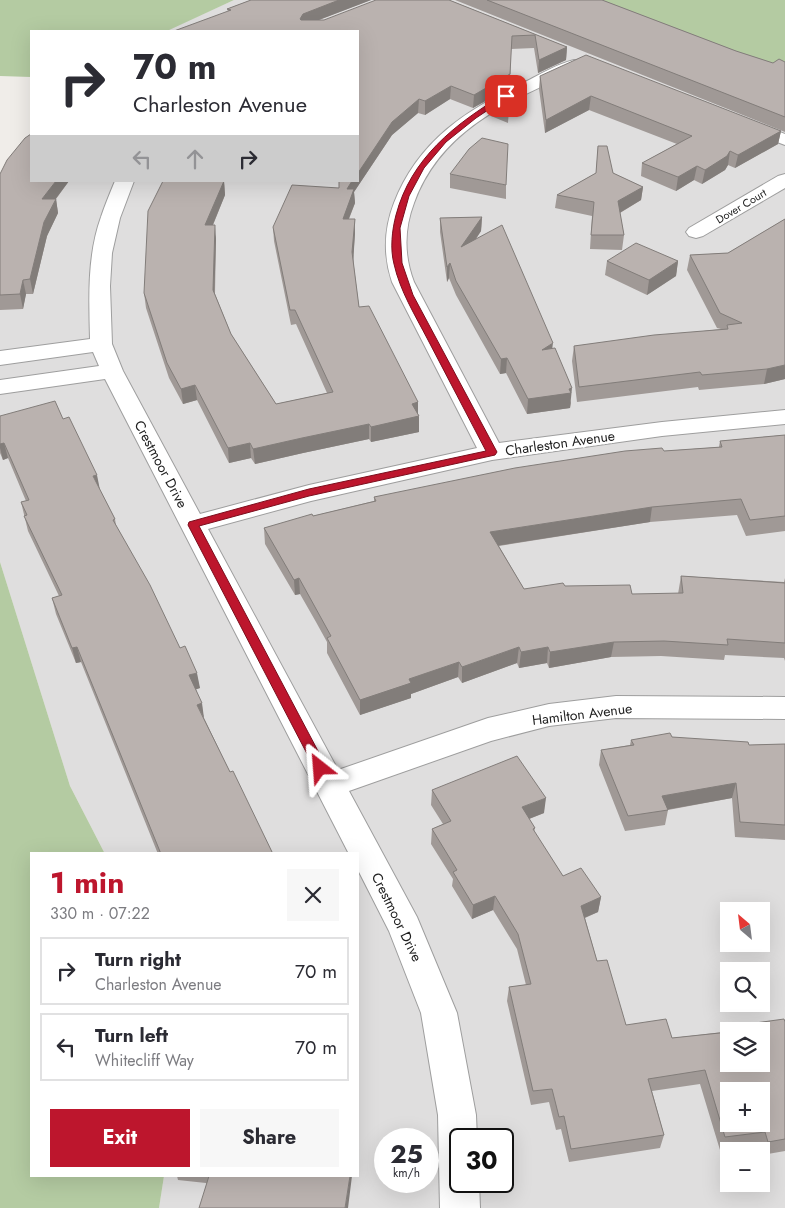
<!DOCTYPE html>
<meta charset="utf-8">
<style>
body{margin:0;font-family:Jost,sans-serif;background:#f7f7f7;color:#2b2b33;height:100vh;display:flex;flex-direction:column;font-size:19px;white-space:nowrap}
*{box-sizing:border-box;margin:0}
p{font-size:16px;color:#7c7c81}
.icon{flex:none;width:28px;height:28px;fill:none;stroke:currentColor;stroke-width:2;stroke-linecap:round;stroke-linejoin:round}
.map{position:relative;flex:1;overflow:hidden}
.drawer{position:absolute;left:30px;top:852px;width:329px;height:325px;display:flex;flex-direction:column;background:#fff;border-radius:0px;box-shadow:0 5px 20px #0002}
.drawer>*{flex:none}
.banner{position:absolute;left:30px;top:30px;width:329px;height:152px;border-radius:0px;box-shadow:0 5px 20px #0002;background:#fff;color:#2b2b33;overflow:hidden}
.needle{width:32px;rotate:332deg}
.buttons{position:absolute;left:720px;top:902px;display:grid;gap:10px}
.buttons a{display:grid;place-items:center;width:50px;height:50px;border-radius:0px;background:#fff;box-shadow:0 5px 20px #0002;font-size:25px}
.speed{position:absolute;left:374px;top:1128px;display:flex;gap:10px;font-size:25px;font-weight:700;text-align:center}
.speed>*{display:grid;place-content:center;width:65px;height:65px;border-radius:50%;background:#fff;box-shadow:0 5px 20px #0002;line-height:1}
.speed small{font-size:12px;font-weight:400}
.speed .limit{border:2px solid #111;border-radius:8px;background:#fff;color:#111}
.pin{position:absolute;display:grid;place-items:center;width:42px;height:42px;color:#fff;margin:-21px;border-radius:10px;box-shadow:0 2px 8px #0006}
.me{position:absolute;width:55px;margin:-28px;rotate:332deg;stroke-linejoin:round;filter:drop-shadow(0 0 4px #0008)}
.turn{display:flex;align-items:center;gap:18px;height:105px;padding:0 20px;font-size:22px}
.turn .icon{width:65px;height:65px;stroke-width:2.5}
.turn b{display:block;font-size:35px;line-height:42px}
.lanes{display:flex;align-items:center;height:48px;padding:0 20px;background:#0003;justify-content:center;gap:25px;direction:ltr}
.lanes .off{opacity:.35}
.round{display:grid;place-items:center;flex:none;width:52px;height:52px;border-radius:0px;background:#f7f7f7}
.overview{display:flex;align-items:center;justify-content:space-between;height:85px;padding:0 20px}
h1{font-size:30px;font-weight:700;line-height:38px;color:#bd162d}
.button{display:flex;gap:10px;margin-top:auto;padding:10px 20px}
.button a{flex:1;height:58px;border-radius:0px;background:#bd162d;color:#fff;font-size:20px;font-weight:700;line-height:58px;text-align:center}
.button a+a{background:#f7f7f7;color:#2b2b33}
ul{padding:0;list-style:none}
li{display:flex;align-items:center;gap:15px;height:68px;margin:0 10px 8px;padding:0 10px;border:2px solid #e1e1e2;border-radius:0px}
li div{flex:1}
li b{display:block;font-size:19px}
li em{font-style:normal}
.map>svg:first-child{display:block}
.residential{fill:#dfdede;fill-rule:evenodd}
.forest{fill:#b4cba2}
.lines{fill:none;stroke-linecap:round;stroke-linejoin:round}
.minor-casing{stroke:#9e9e9e;stroke-width:2}
.minor{fill:#fff;fill-rule:evenodd}
.wall{fill:#a09996}
.shaded-wall{fill:#827d7a}
.building{fill:#bab2af;stroke:#827d7a;fill-rule:evenodd}
.route{fill:#bd162d;stroke:#7b0e1d}
.labels{text-anchor:middle;dominant-baseline:central;stroke-width:4.5;stroke-linejoin:round;paint-order:stroke}
.far-street-label{font-size:11px;fill:#212121;stroke:#fff}
.street-label{font-size:14px;fill:#212121;stroke:#fff}
</style>
<div class="map">
<svg width="785" height="1208" viewBox="0 0 785 1208">
<rect width="100%" height="100%" fill="#f0ede9"/>
<path class="residential" d="M234,0H600L785,71V1208H159L164,1176H358V854H105L70,786L0,562V223L31,181H358V31H165ZM729,911H761V944H729ZM729,971H761V1004H729ZM729,1031H761V1064H729ZM729,1091H761V1124H729ZM385,1139H428V1181H385ZM460,1139H502V1181H460ZM729,1151H761V1184H729Z"/>
<g class="forest">
<polygon points="0,0 234,0 167,31 31,31 31,77 0,76"/>
<polygon points="600,0 785,0 785,70"/>
<polygon points="0,562 70,786 105,854 31,854 31,1176 164,1176 159,1208 0,1208"/>
</g>
<g class="lines">
<g class="minor-casing">
<g id="minor">
<path d="M574,60L580,61L582,65L580,69C512,100 441,128 414,203C404,229 404,256 414,282L499,443L662,422L785,410V424L662,436L492,460L311,501L208,529L338,770L488,718L549,704L616,696L785,697V719L616,718L549,726L491,741L349,791L417,917L457,1013L476,1115L477,1139H460V1181H479L480,1208H440L438,1115L421,1013L389,931L358,870V854H349L105,379L0,394V380L99,366L93,352L0,365V351L90,339C89,298 87,256 101,217C105,205 110,193 115,181H134L120,218L112,253L110,286L112,344L123,371L200,514L309,485L477,448L392,282C383,255 384,229 394,203C418,141 467,109 525,82C541,74 557,64 574,60Z"/>
<polygon points="746,119 785,134 785,145 740,128 737,124 740,120"/>
<polygon points="785,174 785,188 703,236 696,238 689,236 686,232 689,228 778,176"/>
</g>
</g>
<use href="#minor" class="minor"/>
</g>
<g class="wall">
<polygon points="251,0 371,0 319,20 324,20 449,0 567,47 566,60 538,73 534,48 511,49 510,87 473,108 450,99 425,115 418,113 392,135 354,192 355,203 349,219 355,219 355,233 353,259 359,307 418,402 418,414 419,416 419,432 371,442 369,439 303,453 255,464 251,458 229,463 197,400 183,404 169,378 146,308 144,293 224,181 225,195 213,225 216,239 215,294 231,334 276,404 327,393 296,324 291,325 274,241 273,227 339,188 358,31 228,11 227,9"/>
<polygon points="455,0 602,0 736,51 773,63 785,62 785,132"/>
<polygon points="540,76 781,131 778,144 735,168 728,165 725,170 702,184 694,180 676,191 641,176 642,163 677,144 589,110 545,133 539,89"/>
<polygon points="492,102 509,109 508,123 491,116"/>
<polygon points="598,146 613,173 643,187 641,200 620,213 624,235 622,250 590,249 592,216 555,208 557,195 596,173"/>
<polygon points="0,174 31,181 69,181 56,199 58,213 47,236 33,294 26,294 23,309 0,310"/>
<polygon points="450,174 506,185 506,199 450,188"/>
<polygon points="482,217 481,231 476,239 552,349 571,403 570,408 527,414 506,373 500,374 456,295 449,278 447,282 440,232 440,218"/>
<polygon points="785,219 785,379 764,384 699,390 698,387 577,402 572,361 574,346 721,329 717,328 687,270 690,255 728,253"/>
<polygon points="607,261 678,261 676,276 647,295 605,275"/>
<polygon points="0,416 63,419 99,488 115,519 116,525 200,688 196,689 204,718 230,772 273,854 158,854 81,662 76,663 56,614 52,598 59,596 28,531 21,502 26,501 8,458 3,460 0,453"/>
<polygon points="785,435 785,531 746,536 737,515 650,522 499,546 524,589 565,586 632,594 678,594 681,576 784,582 785,578 785,661 784,658 725,655 724,660 661,656 611,657 549,668 547,663 519,668 517,663 462,683 458,677 411,694 411,698 360,715 327,653 327,642 316,622 300,594 295,595 265,544 264,528 374,501 374,497 664,451 719,447 720,441"/>
<polygon points="672,737 749,745 785,744 785,840 735,837 732,798 668,810 665,825 625,831 599,765 601,750 630,745 631,740"/>
<polygon points="432,790 544,813 529,819 535,828 534,832 563,876 601,897 598,912 585,918 597,961 626,1025 672,1038 732,1031 734,1026 785,1022 785,1151 762,1155 759,1145 720,1150 700,1084 652,1091 664,1135 660,1148 569,1162 561,1129 556,1130 549,1102 531,1105 507,1001 509,987 526,985 517,949 493,910 472,919 452,886 453,879 431,844 432,829 443,824 431,805"/>
<polygon points="177,1176 352,1176 206,1183 178,1180"/>
</g>
<g class="shaded-wall">
<polygon points="339,0 371,0 303,26 300,19 303,14"/>
<polygon points="567,47 566,60 538,73 539,60"/>
<polygon points="510,74 510,87 473,108 474,95"/>
<polygon points="451,86 450,99 425,115 425,101"/>
<polygon points="591,96 589,110 545,133 546,120"/>
<polygon points="419,99 418,113 392,135 354,192 355,203 343,233 343,219 347,189 352,181 358,181 358,173 392,122"/>
<polygon points="781,131 778,144 735,168 738,155"/>
<polygon points="730,151 728,165 725,170 702,184 705,170"/>
<polygon points="697,166 694,180 676,191 678,177"/>
<polygon points="56,181 69,181 45,213 42,199"/>
<polygon points="224,181 225,195 207,239 205,225"/>
<polygon points="643,187 641,200 616,215 618,201"/>
<polygon points="56,199 58,213 47,236 33,294 30,279 44,222"/>
<polygon points="482,217 481,231 460,262 461,247"/>
<polygon points="355,219 355,233 353,266 352,252"/>
<polygon points="215,225 216,239 214,304 213,290"/>
<polygon points="678,261 676,276 647,295 649,280"/>
<polygon points="450,263 449,278 447,282 447,267"/>
<polygon points="23,280 26,294 23,309 20,294"/>
<polygon points="553,343 551,357 542,350"/>
<polygon points="507,358 506,373 500,374 501,359"/>
<polygon points="785,365 785,379 764,384 767,369"/>
<polygon points="195,385 197,400 183,404 181,389"/>
<polygon points="572,388 570,408 527,414 528,399"/>
<polygon points="418,402 418,417 419,416 419,432 371,442 371,427 412,404"/>
<polygon points="369,424 369,439 303,453 255,464 253,449 302,438"/>
<polygon points="4,443 8,458 3,460 0,448 0,444"/>
<polygon points="250,443 251,458 229,463 228,448"/>
<polygon points="97,475 100,490 93,476"/>
<polygon points="652,507 650,522 489,547 490,532"/>
<polygon points="299,578 300,594 295,595 294,580"/>
<polygon points="614,642 611,657 549,668 550,652"/>
<polygon points="77,647 81,662 76,663 72,648"/>
<polygon points="519,647 517,663 462,683 462,667"/>
<polygon points="548,647 547,663 519,668 521,652"/>
<polygon points="459,662 458,677 411,694 411,698 360,715 360,700 409,679"/>
<polygon points="197,673 200,688 191,691 189,675"/>
<polygon points="202,703 204,718 197,705"/>
<polygon points="736,783 732,798 659,811 662,796"/>
<polygon points="546,798 544,813 521,822 522,807"/>
<polygon points="495,896 493,910 472,919 473,905"/>
<polygon points="601,897 598,912 579,920 581,906"/>
<polygon points="350,1176 352,1176 348,1208 345,1208"/>
</g>
<g class="building">
<polygon points="251,0 339,0 303,14 300,19 301,20 324,20 376,0 449,0 567,47 539,60 535,35 512,36 510,74 474,95 451,86 425,101 419,99 392,122 358,173 358,31 174,31 231,10 227,9"/>
<polygon points="487,0 602,0 736,51 773,63 779,59 785,62 785,117"/>
<polygon points="586,55 781,131 738,155 730,151 727,156 705,170 697,166 678,177 642,163 692,136 591,96 546,120 540,76"/>
<polygon points="510,92 509,109 492,102"/>
<polygon points="31,134 31,181 56,181 42,199 56,199 44,222 30,279 23,280 20,294 0,295 0,174 7,160 25,138"/>
<polygon points="482,138 508,144 506,185 450,174 469,149"/>
<polygon points="598,146 607,146 613,173 643,187 618,201 624,235 591,235 594,202 557,195 596,173"/>
<polygon points="163,181 224,181 205,225 215,225 213,290 231,334 276,404 333,392 295,310 290,310 273,227 292,185 339,188 339,181 352,181 347,189 354,189 343,219 355,219 352,252 359,307 369,306 418,402 412,404 419,416 371,427 369,424 302,438 253,449 250,443 228,448 195,385 181,389 167,363 144,293 148,211"/>
<polygon points="482,217 461,247 502,225 553,343 542,350 555,348 572,388 569,389 571,393 528,399 507,358 501,359 456,281 450,263 447,267 440,218"/>
<polygon points="785,219 785,365 767,369 702,375 700,372 579,387 574,346 654,335 728,329 727,325 742,323 720,313 690,255 728,253"/>
<polygon points="636,243 678,261 649,280 607,261"/>
<polygon points="55,401 63,419 69,417 97,475 93,476 115,519 113,520 150,585 180,648 185,646 197,673 189,675 202,703 197,705 230,772 233,771 273,854 161,854 77,647 72,648 52,598 62,595 24,516 27,515 21,502 29,500 4,443 0,444 0,416"/>
<polygon points="785,435 785,516 750,520 741,499 652,507 490,532 524,589 563,583 565,586 630,585 632,594 683,593 681,576 785,583 785,643 727,639 728,645 664,641 614,642 550,652 548,647 521,652 519,647 462,667 459,662 409,679 411,683 360,700 327,638 331,636 299,578 294,580 264,528 312,514 313,516 376,501 374,497 515,468 625,451 662,448 664,451 722,447 720,441"/>
<polygon points="670,733 672,737 748,742 749,745 785,744 785,825 740,822 736,783 662,796 668,810 628,816 601,750 634,745 631,740"/>
<path d="M517,756L546,798L522,807L535,828L533,829L563,876L581,868L601,897L581,906L597,961L607,960L626,1025L666,1019L672,1038L729,1032V1064H761V1031H734H736L734,1026L784,1019L785,1022V1139L768,1142L765,1132L725,1137L705,1070L648,1079L664,1135L571,1149L564,1116L559,1117L552,1089L533,1091L509,987L531,984L518,934L495,896L473,905L453,872L457,870L432,829L451,821L432,790ZM729,1091H761V1124H729Z"/>
<polygon points="209,1176 350,1176 345,1208 199,1208"/>
</g>
<path class="route" d="M503,95L509,96L476,118L446,142L424,168L409,196L400,228L402,263L413,295L497,452L495,455L309,496L199,526L327,768L325,771H316L188,525L189,522L309,489L486,451C467,414 447,377 428,340C415,315 400,291 394,264C390,249 392,230 396,215C411,158 455,124 503,95Z"/>
<g class="labels">
<g class="far-street-label">
<text transform="translate(741 206) rotate(-31)">Dover Court</text>
</g>
<g class="street-label">
<text transform="translate(560 443) rotate(-8)">Charleston Avenue</text>
<text transform="translate(161 464) rotate(62)">Crestmoor Drive</text>
<text transform="translate(582 714) rotate(-7)">Hamilton Avenue</text>
<text transform="translate(397 917) rotate(64)">Crestmoor Drive</text>
</g>
</g>
</svg>
<div class="buttons">
<a><svg class="needle" viewBox="-14 -14 28 28"><path d="M0-13l5 13h-10z" fill="#e53935"/><path d="M0 13l5-13h-10z" fill="#7c7c81"/></svg></a>
<a><svg class="icon" aria-label="search" viewBox="0 0 24 24"><circle cx="10" cy="10" r="6"/><path d="M15 15l6 6"/></svg></a>
<a><svg class="icon" aria-label="layers" viewBox="0 0 24 24"><path d="M12 4l9 5-9 5-9-5zM3 14l9 5 9-5"/></svg></a>
<a>+</a>
<a>−</a>
</div>
<div class="speed"><div>25<small>km/h</small></div><div class="limit">30</div></div>
<div class="pin" style="left:506px;top:96px;background:#d93025"><svg class="icon" aria-label="arrive" viewBox="0 0 24 24"><path d="M6 21V4h12l-3 4 3 4H6"/></svg></div>
<svg class="me" style="left:320px;top:768px" viewBox="-20 -20 40 40"><path d="M0-17L14 15 0 8-14 15z" fill="#bd162d" stroke="#fff" stroke-width="4"/></svg>
<div class="banner">
<div class="turn"><svg class="icon" aria-label="right" viewBox="0 0 24 24"><path d="M7 20v-9h11M14 6l5 5-5 5"/></svg><div><b>70 m</b>Charleston Avenue</div></div>
<div class="lanes"><svg class="icon off" aria-label="left" viewBox="0 0 24 24"><path d="M17 20v-9H6M10 6l-5 5 5 5"/></svg><svg class="icon off" aria-label="ahead" viewBox="0 0 24 24"><path d="M12 20V5M6 11l6-6 6 6"/></svg><svg class="icon" aria-label="right" viewBox="0 0 24 24"><path d="M7 20v-9h11M14 6l5 5-5 5"/></svg></div>
</div>
<section class="drawer">
<div class="overview"><div><h1>1 min</h1><p>330 m · 07:22</p></div><a class="round"><svg class="icon" aria-label="close" viewBox="0 0 24 24"><path d="M6 6l12 12M18 6L6 18"/></svg></a></div>
<ul>
<li><svg class="icon" aria-label="right" viewBox="0 0 24 24"><path d="M7 20v-9h11M14 6l5 5-5 5"/></svg><div><b>Turn right</b><p>Charleston Avenue</p></div><em>70 m</em></li>
<li><svg class="icon" aria-label="left" viewBox="0 0 24 24"><path d="M17 20v-9H6M10 6l-5 5 5 5"/></svg><div><b>Turn left</b><p>Whitecliff Way</p></div><em>70 m</em></li>
</ul>
<div class="button"><a>Exit</a><a>Share</a></div>
</section>
</div>
